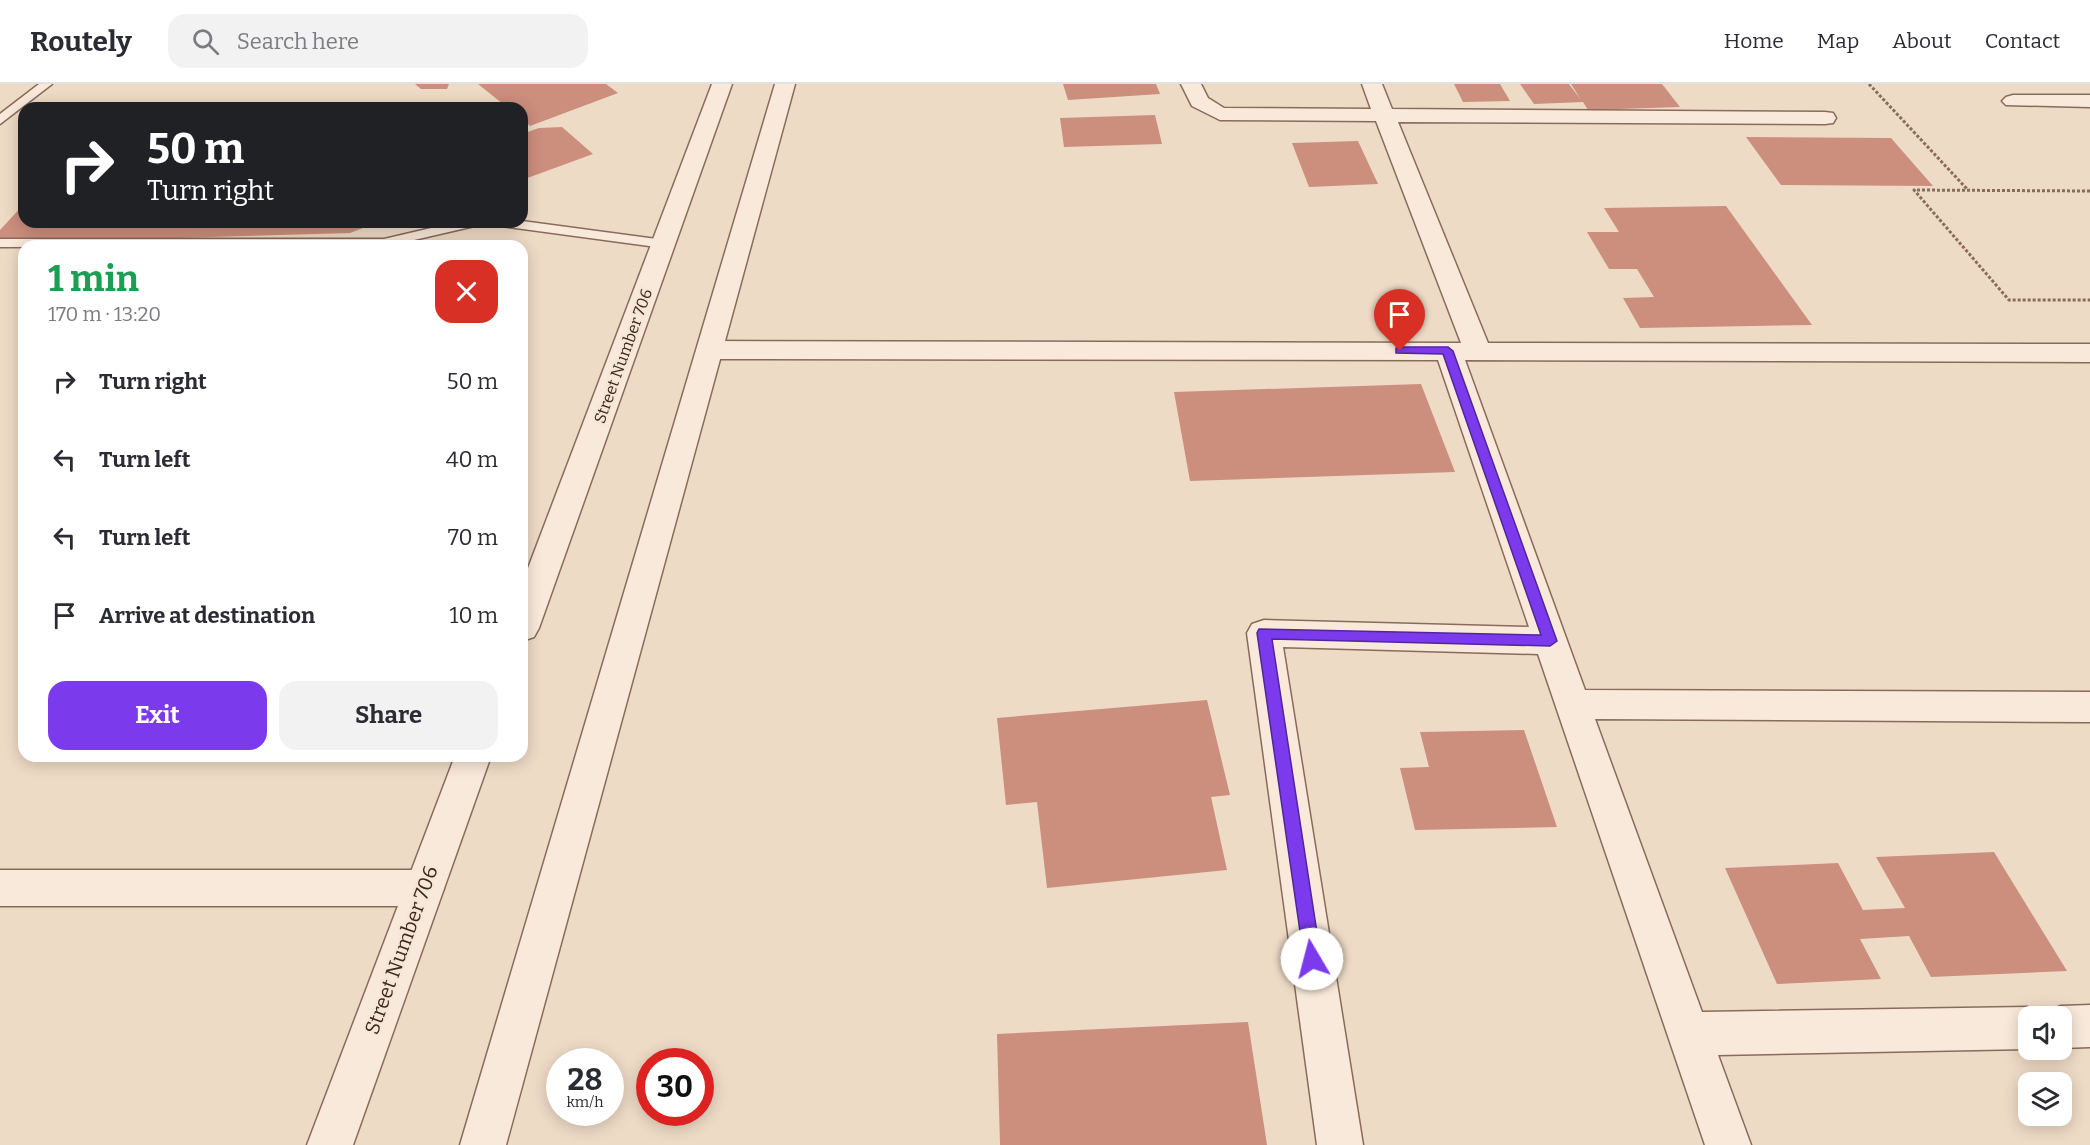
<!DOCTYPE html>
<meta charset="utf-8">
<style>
body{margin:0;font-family:Bitter,serif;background:#f2f2f3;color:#2b2b33;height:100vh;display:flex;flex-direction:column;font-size:22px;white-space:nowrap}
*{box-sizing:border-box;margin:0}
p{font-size:20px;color:#7c7c81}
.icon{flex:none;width:33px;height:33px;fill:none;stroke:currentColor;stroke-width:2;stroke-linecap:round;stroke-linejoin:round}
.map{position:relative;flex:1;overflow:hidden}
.details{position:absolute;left:18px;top:156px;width:510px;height:522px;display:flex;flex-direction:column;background:#fff;border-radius:18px;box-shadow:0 3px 15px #0003}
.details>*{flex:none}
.hud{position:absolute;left:18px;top:18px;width:510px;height:126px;border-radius:18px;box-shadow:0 3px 15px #0003;background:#202124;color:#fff;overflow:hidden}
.tools{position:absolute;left:2018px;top:922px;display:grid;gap:12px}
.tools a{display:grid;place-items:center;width:54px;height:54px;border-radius:12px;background:#fff;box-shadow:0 3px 15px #0003;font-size:30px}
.speed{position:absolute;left:546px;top:964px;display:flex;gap:12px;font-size:30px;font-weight:700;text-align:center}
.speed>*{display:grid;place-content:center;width:78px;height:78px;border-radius:50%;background:#fff;box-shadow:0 3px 15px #0003;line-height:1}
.speed small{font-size:15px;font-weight:400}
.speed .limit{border:9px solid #d22;background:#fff;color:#111}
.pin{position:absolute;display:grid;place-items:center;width:51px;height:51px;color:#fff;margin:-62px -26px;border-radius:50% 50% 50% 0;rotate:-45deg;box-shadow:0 0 6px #0007}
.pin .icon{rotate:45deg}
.me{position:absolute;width:66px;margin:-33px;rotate:352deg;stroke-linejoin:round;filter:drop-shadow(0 0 4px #0008)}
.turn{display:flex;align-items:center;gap:21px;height:126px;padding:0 30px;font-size:27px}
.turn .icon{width:78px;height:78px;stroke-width:2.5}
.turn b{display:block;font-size:42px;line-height:51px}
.round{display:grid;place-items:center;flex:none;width:63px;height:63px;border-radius:18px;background:#f2f2f3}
.summary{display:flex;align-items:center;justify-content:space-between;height:102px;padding:0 30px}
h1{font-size:36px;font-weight:700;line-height:45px;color:#1e9e55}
.action{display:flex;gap:12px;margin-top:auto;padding:12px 30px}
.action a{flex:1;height:69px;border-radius:18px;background:#7c3aed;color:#fff;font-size:24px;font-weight:700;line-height:69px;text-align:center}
.action a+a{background:#f2f2f3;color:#2b2b33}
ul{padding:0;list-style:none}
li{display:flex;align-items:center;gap:18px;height:78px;padding:0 30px}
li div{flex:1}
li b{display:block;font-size:22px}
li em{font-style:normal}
header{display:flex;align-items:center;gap:36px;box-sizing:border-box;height:84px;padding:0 30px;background:#fff;border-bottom:2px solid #e1e1e2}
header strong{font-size:28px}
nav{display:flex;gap:33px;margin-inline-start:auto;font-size:21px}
.search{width:420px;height:54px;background:#f2f2f3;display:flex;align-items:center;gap:15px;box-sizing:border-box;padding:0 21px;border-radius:18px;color:#7c7c81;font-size:22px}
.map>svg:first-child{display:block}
.building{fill:#cc8e7d}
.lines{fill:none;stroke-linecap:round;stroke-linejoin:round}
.service-casing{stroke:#896b5c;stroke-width:3}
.minor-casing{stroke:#896b5c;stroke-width:3}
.tertiary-casing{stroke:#896b5c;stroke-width:3}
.path{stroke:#896b5c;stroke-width:3;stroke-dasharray:3 2;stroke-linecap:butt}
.service{fill:#f9e9da;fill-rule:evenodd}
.minor{fill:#f9e9da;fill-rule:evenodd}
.tertiary{fill:#f9e9da;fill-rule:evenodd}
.route{fill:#7c3aed;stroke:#51269a;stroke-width:1.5}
.labels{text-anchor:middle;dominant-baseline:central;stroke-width:5;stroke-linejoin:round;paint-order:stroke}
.street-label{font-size:16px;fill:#3a2720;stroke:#f5e6d6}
.near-street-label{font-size:20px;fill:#3a2720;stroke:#f5e6d6}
</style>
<header>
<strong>Routely</strong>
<div class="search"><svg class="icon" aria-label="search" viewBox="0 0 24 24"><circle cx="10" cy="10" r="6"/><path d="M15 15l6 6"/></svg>Search here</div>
<nav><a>Home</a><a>Map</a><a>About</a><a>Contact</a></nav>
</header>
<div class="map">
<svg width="2090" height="1061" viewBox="0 0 2090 1061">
<rect width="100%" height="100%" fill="#eedbc6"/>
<g class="building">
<polygon points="415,0 449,0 447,5 421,5"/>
<polygon points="478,0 606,0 618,9 530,42 522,35 522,24 508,24"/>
<polygon points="1063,0 1156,0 1160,10 1068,16"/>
<polygon points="1454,0 1500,0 1510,17 1463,18"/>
<polygon points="1520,0 1569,0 1581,16 1571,0 1662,0 1680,23 1588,26 1583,18 1534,20"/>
<polygon points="1155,31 1162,60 1064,63 1060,34"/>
<polygon points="562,43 593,70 522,96 522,50 539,44"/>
<polygon points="1746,53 1891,54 1933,102 1781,101"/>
<polygon points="1358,57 1378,100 1309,103 1292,59"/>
<polygon points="24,120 24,138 367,138 363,144 350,149 0,159 0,146"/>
<polygon points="1726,122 1812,241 1640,244 1623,214 1654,213 1637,185 1609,185 1587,148 1619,148 1604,124"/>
<polygon points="1421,300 1455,388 1190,397 1174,308"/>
<polygon points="1207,616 1230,711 1211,713 1227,786 1047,804 1037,718 1006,721 997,634"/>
<polygon points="1524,646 1557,743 1415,746 1400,684 1429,683 1420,648"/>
<polygon points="1994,768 2067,887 1931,893 1909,852 1860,855 1881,895 1777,900 1725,784 1838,779 1863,826 1905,824 1876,773"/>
<polygon points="1248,938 1267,1061 1000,1061 997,950"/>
</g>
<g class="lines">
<g class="service-casing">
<g id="service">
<polygon points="39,0 52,0 0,40 0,30"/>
<polygon points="522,137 664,156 671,160 664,164 501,142 494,138"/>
<polygon points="457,138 481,138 479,141 388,162 0,163 0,155 384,155"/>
</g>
</g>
<g class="minor-casing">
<g id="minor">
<polygon points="1181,0 1201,0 1208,14 1224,24 1371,25 1362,0 1382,0 1392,25 1825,28 1833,29 1836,34 1833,39 1825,40 1398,38 1488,259 2090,260 2090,278 1465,276 1585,606 2090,608 2090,638 1595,635 1702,928 2028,923 2044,932 2046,928 2061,922 2090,921 2090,963 2061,964 2061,933 2028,933 2028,965 1718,971 1751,1061 1705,1061 1538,570 1283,563 1363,1061 1317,1061 1247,549 1252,540 1264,536 1529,543 1438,276 710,275 701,272 697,266 701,260 710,257 1461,259 1376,37 1220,36 1192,22"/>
<polygon points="2013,11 2090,11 2090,23 2006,21 2002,17 2006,13"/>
<polygon points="0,786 424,786 438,791 444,804 438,817 424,822 0,822"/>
</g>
</g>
<g class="tertiary-casing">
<g id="tertiary">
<polygon points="712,0 732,0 539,544 534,553 522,557 522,500"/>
<polygon points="775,0 795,0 506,1061 460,1061"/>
<polygon points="455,672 491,672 353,1061 307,1061"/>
</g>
</g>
<g class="path">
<polyline points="1869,0 1967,105"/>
<polyline points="2090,107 1914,106 2009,216 2090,216"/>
</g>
<use href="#service" class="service"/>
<use href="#minor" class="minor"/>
<use href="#tertiary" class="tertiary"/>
</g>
<polygon class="route" points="1400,263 1448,263 1453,267 1557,557 1550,562 1272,555 1321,875 1318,881 1312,883 1306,881 1304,875 1257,549 1259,545 1541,551 1443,270 1396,269 1396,264"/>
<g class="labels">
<g class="street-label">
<text transform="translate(623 272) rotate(-70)">Street Number 706</text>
</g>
<g class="near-street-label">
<text transform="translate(401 866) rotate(-70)">Street Number 706</text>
</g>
</g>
</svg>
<div class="tools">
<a><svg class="icon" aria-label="sound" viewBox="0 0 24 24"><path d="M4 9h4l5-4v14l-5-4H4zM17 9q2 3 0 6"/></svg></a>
<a><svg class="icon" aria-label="layers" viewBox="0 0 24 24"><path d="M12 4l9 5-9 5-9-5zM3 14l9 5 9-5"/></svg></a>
</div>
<div class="speed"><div>28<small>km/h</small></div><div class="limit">30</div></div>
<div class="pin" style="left:1400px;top:267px;background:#d93025"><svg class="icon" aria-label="arrive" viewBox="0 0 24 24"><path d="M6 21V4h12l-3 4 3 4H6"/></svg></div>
<svg class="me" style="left:1312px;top:875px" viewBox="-20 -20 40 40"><circle r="19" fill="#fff"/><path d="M0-13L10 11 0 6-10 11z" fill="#7c3aed"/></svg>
<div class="hud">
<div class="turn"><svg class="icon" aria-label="right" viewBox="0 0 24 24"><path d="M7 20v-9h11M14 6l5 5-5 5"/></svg><div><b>50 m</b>Turn right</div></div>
</div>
<section class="details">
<div class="summary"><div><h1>1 min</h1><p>170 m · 13:20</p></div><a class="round" style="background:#d93025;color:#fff"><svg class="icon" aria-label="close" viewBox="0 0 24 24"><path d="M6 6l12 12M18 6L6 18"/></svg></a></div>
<ul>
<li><svg class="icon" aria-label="right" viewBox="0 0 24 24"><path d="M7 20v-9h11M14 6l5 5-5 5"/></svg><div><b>Turn right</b></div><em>50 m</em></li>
<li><svg class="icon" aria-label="left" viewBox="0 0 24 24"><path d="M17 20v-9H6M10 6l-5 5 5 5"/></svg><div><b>Turn left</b></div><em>40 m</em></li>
<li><svg class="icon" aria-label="left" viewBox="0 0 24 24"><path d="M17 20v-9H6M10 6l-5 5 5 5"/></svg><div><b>Turn left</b></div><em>70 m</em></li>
<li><svg class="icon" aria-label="arrive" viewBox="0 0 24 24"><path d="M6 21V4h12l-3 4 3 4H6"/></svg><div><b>Arrive at destination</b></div><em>10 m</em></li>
</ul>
<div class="action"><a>Exit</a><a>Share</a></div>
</section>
</div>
